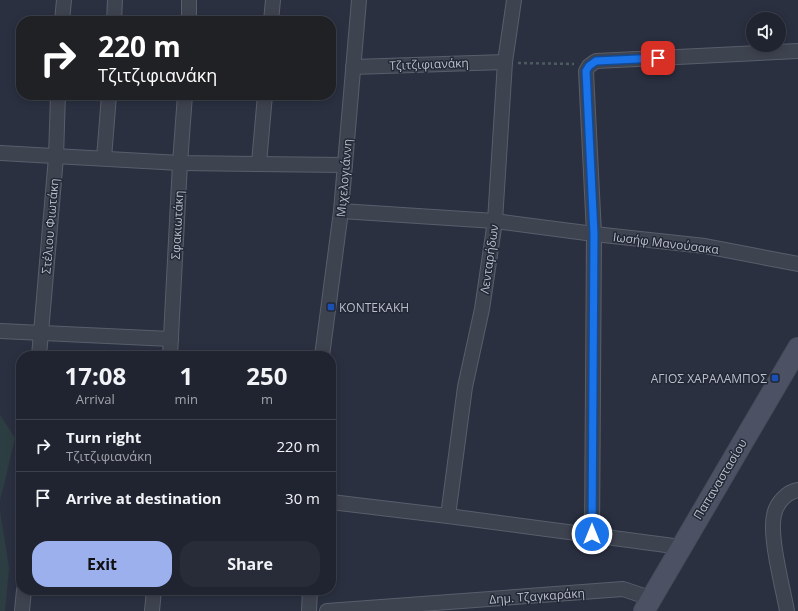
<!DOCTYPE html>
<meta charset="utf-8">
<style>
body{margin:0;font-family:"Open Sans",sans-serif;background:#282c38;color:#f1f3f6;height:100vh;display:flex;flex-direction:column;font-size:15px;white-space:nowrap}
*{box-sizing:border-box;margin:0}
p{font-size:13px;color:#a2a4ab}
.icon{flex:none;width:22px;height:22px;fill:none;stroke:currentColor;stroke-width:2;stroke-linecap:round;stroke-linejoin:round}
.map{position:relative;flex:1;overflow:hidden}
.panel{position:absolute;left:16px;top:351px;width:320px;height:244px;display:flex;flex-direction:column;background:#202430;border-radius:16px;box-shadow:0 2px 10px #0003,0 0 0 1px #3d414c}
.panel>*{flex:none}
.banner{position:absolute;left:16px;top:16px;width:320px;height:84px;border-radius:16px;box-shadow:0 2px 10px #0003,0 0 0 1px #3d414c;background:#202124;color:#fff;overflow:hidden}
.buttons{position:absolute;left:746px;top:12px;display:grid;gap:8px}
.buttons a{display:grid;place-items:center;width:40px;height:40px;border-radius:50%;background:#202430;box-shadow:0 2px 10px #0003,0 0 0 1px #3d414c;font-size:20px}
.pin{position:absolute;display:grid;place-items:center;width:34px;height:34px;color:#fff;margin:-17px;border-radius:8px;box-shadow:0 2px 6px #0006}
.me{position:absolute;width:44px;margin:-22px;rotate:0deg;stroke-linejoin:round;filter:drop-shadow(0 0 3px #0008)}
.turn{display:flex;align-items:center;gap:14px;height:84px;padding:0 16px;font-size:18px}
.turn .icon{width:52px;height:52px;stroke-width:2.5}
.turn b{display:block;font-size:28px;line-height:34px}
.eta{display:flex;justify-content:space-evenly;align-items:center;height:68px;text-align:center}
.eta b{font-size:24px;font-weight:700;line-height:28px}
.primary-button{display:flex;gap:8px;margin-top:auto;padding:8px 16px}
.primary-button a{flex:1;height:46px;border-radius:16px;background:#9cb0ee;color:#111;font-size:16px;font-weight:700;line-height:46px;text-align:center}
.primary-button a+a{background:#282c38;color:#f1f3f6}
ul{padding:0;list-style:none}
li{display:flex;align-items:center;gap:12px;height:52px;padding:0 16px;border-top:1px solid #3d414c}
li div{flex:1}
li b{display:block;font-size:15px}
li em{font-style:normal}
.map>svg:first-child{display:block}
.green{fill:#2d3e42}
.lines{fill:none;stroke-linecap:round;stroke-linejoin:round}
.street-casing{stroke:#595e6b;stroke-width:16}
.secondary-casing{stroke:#474c5a;stroke-width:22}
.path{stroke:#4c5b60;stroke-width:2.5;stroke-dasharray:3 3;stroke-linecap:butt}
.street{stroke:#3e4350;stroke-width:14}
.secondary{stroke:#4c5263;stroke-width:20}
.route-casing{stroke:#114b97;stroke-width:10}
.route{stroke:#1a73e8;stroke-width:7}
.transit-dot{fill:#1a4fb4;stroke:#222836;stroke-width:1.5}
.labels{text-anchor:middle;dominant-baseline:central;stroke-width:3;stroke-linejoin:round;paint-order:stroke}
.street-label{font-size:12px;fill:#bbbfca;stroke:#222836}
.poi-label{font-size:12px;fill:#bbbfca;stroke:#222836;text-anchor:start}
</style>
<div class="map">
<svg width="798" height="611" viewBox="0 0 798 611">
<rect width="100%" height="100%" fill="#2a3040"/>
<g class="green">
<polygon points="0,415 15,438 0,501"/>
<polygon points="0,511 9,568 5,611 0,611"/>
</g>
<g class="lines">
<g class="street-casing">
<g id="street">
<polyline points="62,21 64,0"/>
<polyline points="114,21 115,0"/>
<polyline points="189,21 189,0"/>
<polyline points="271,21 273,0"/>
<polyline points="353,67 505,62"/>
<polyline points="0,153 180,163 345,165"/>
<polyline points="104,158 109,95"/>
<polyline points="259,163 265,95"/>
<polyline points="341,211 495,221 594,234 705,246 798,264"/>
<polyline points="0,331 171,339"/>
<polyline points="39,356 56,157 58,95"/>
<polyline points="170,356 180,163 185,95"/>
<polyline points="322,356 341,211 359,0"/>
<polyline points="331,502 448,516 681,547"/>
<polyline points="448,516 465,387 482,309 495,221 505,62 514,0"/>
<polyline points="592,534 594,234 586,71 589,66 596,61 798,51"/>
<polyline points="22,611 24,590"/>
<polyline points="152,611 154,590"/>
<polyline points="309,611 310,590"/>
<polyline points="327,611 623,589 650,598"/>
<path d="M787,611C783,588 769,537 774,515C776,504 786,492 798,490"/>
</g>
</g>
<g class="secondary-casing">
<polyline id="secondary" points="644,611 798,348"/>
</g>
<polyline class="path" points="518,63 574,64"/>
<use href="#street" class="street"/>
<use href="#secondary" class="secondary"/>
</g>
<g class="lines">
<g class="route-casing">
<polyline id="route" points="592,534 594,234 586,71 589,66 596,61 658,58"/>
</g>
<use href="#route" class="route"/>
</g>
<g class="transit-dot">
<rect x="327" y="303" width="8" height="8" rx="2"/>
<rect x="771" y="374" width="8" height="8" rx="2"/>
</g>
<g class="labels">
<g class="street-label">
<text transform="translate(429 64) rotate(-2)">Τζιτζιφιανάκη</text>
<text transform="translate(344 178) rotate(-85)">Μιχελογιάννη</text>
<text transform="translate(177 225) rotate(-87)">Σφακιωτάκη</text>
<text transform="translate(50 226) rotate(-85)">Στέλιου Φιωτάκη</text>
<text transform="translate(666 243) rotate(7)">Ιωσήφ Μανούσακα</text>
<text transform="translate(489 259) rotate(-82)">Λενταρήδων</text>
<text transform="translate(720 479) rotate(-59)">Παπαναστασίου</text>
<text transform="translate(537 596) rotate(-4)">Δημ. Τζαγκαράκη</text>
</g>
<g class="poi-label">
<text x="339" y="307">ΚΟΝΤΕΚΑΚΗ</text>
<text x="767" y="378" text-anchor="end">ΑΓΙΟΣ ΧΑΡΑΛΑΜΠΟΣ</text>
</g>
</g>
</svg>
<div class="buttons">
<a><svg class="icon" aria-label="sound" viewBox="0 0 24 24"><path d="M4 9h4l5-4v14l-5-4H4zM17 9q2 3 0 6"/></svg></a>
</div>
<div class="pin" style="left:658px;top:58px;background:#d93025"><svg class="icon" aria-label="arrive" viewBox="0 0 24 24"><path d="M6 21V4h12l-3 4 3 4H6"/></svg></div>
<svg class="me" style="left:592px;top:534px" viewBox="-20 -20 40 40"><circle r="17" fill="#1a73e8" stroke="#fff" stroke-width="3"/><path d="M0-11L8 9 0 5-8 9z" fill="#fff"/></svg>
<div class="banner">
<div class="turn"><svg class="icon" aria-label="right" viewBox="0 0 24 24"><path d="M7 20v-9h11M14 6l5 5-5 5"/></svg><div><b>220 m</b>Τζιτζιφιανάκη</div></div>
</div>
<section class="panel">
<div class="eta">
<div><b>17:08</b><p>Arrival</p></div>
<div><b>1</b><p>min</p></div>
<div><b>250</b><p>m</p></div>
</div>
<ul>
<li><svg class="icon" aria-label="right" viewBox="0 0 24 24"><path d="M7 20v-9h11M14 6l5 5-5 5"/></svg><div><b>Turn right</b><p>Τζιτζιφιανάκη</p></div><em>220 m</em></li>
<li><svg class="icon" aria-label="arrive" viewBox="0 0 24 24"><path d="M6 21V4h12l-3 4 3 4H6"/></svg><div><b>Arrive at destination</b></div><em>30 m</em></li>
</ul>
<div class="primary-button"><a>Exit</a><a>Share</a></div>
</section>
</div>
